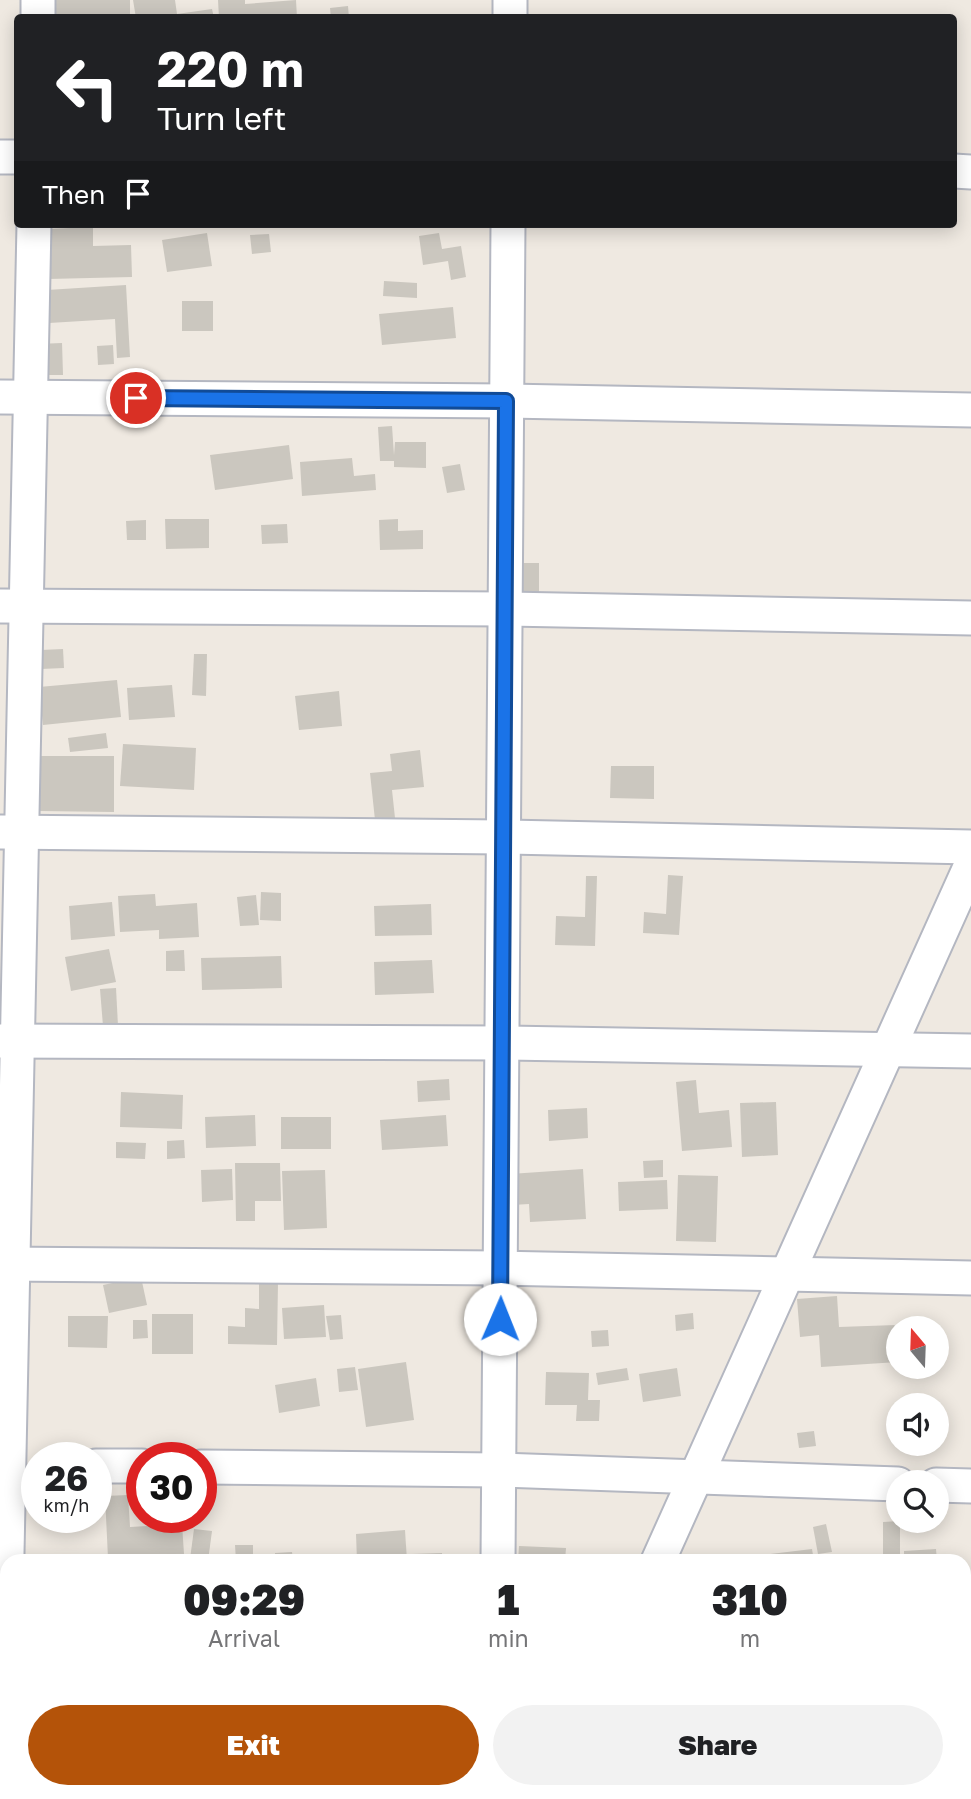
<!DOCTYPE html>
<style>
body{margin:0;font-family:"Golos Text",sans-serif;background:#f2f2f2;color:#202124;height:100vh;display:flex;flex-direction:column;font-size:26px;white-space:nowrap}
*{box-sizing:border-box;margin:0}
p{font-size:23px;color:#757577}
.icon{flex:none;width:38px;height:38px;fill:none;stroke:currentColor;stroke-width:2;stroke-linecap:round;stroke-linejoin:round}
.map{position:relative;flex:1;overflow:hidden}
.panel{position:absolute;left:0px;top:1554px;width:971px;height:245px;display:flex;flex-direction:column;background:#fff;border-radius:21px 21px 0 0;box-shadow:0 4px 18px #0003}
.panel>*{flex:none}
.hud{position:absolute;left:14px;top:14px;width:943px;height:214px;border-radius:7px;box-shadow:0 4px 18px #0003;background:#202124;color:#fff;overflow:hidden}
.needle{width:46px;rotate:341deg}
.tools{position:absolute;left:886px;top:1316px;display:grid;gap:14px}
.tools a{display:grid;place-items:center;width:63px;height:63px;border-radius:50%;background:#fff;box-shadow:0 4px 18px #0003;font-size:35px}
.speed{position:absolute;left:21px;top:1442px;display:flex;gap:14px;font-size:35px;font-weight:700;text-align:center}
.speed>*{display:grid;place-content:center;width:91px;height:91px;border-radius:50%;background:#fff;box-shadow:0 4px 18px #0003;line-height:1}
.speed small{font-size:18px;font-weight:400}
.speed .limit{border:10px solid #d22;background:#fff;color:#111}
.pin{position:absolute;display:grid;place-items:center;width:60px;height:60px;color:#fff;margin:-30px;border:4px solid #fff;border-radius:50%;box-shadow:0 2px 7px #0007}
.me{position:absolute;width:77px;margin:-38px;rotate:1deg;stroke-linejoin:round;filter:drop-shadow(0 0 5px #0008)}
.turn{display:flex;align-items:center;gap:24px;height:147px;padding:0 28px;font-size:32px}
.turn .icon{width:91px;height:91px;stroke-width:2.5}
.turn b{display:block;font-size:49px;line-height:60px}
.then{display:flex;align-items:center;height:66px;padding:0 28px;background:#0003;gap:14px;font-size:26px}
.eta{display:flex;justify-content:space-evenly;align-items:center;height:119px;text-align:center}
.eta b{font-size:42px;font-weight:800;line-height:49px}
.button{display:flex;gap:14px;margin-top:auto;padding:14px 28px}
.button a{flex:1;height:80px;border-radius:42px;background:#b45309;color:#fff;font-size:28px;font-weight:800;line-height:80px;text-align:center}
.button a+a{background:#f2f2f2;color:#202124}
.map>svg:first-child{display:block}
.building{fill:#cbc7bf}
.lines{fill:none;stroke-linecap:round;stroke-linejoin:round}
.street-casing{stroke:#b4b7c1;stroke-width:37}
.secondary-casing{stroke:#b4b7c1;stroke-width:42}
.street{stroke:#fff;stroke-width:33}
.secondary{stroke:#fff;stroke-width:38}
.route-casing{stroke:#114b97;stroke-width:18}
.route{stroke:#1a73e8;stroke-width:12}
</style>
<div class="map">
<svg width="971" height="1799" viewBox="0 0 971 1799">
<rect width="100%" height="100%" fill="#efe9e1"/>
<g class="building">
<rect x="53" y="0" width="77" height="18"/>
<polygon points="133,0 175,0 177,14 212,9 214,18 136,18"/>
<polygon points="218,0 245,0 245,4 296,0 297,18 219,18"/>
<polygon points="348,6 349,18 331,18 330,8"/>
<polygon points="93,227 93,246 131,245 132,277 48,279 47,229"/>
<polygon points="207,233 212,266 167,272 162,240"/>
<polygon points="439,233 442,249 461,246 466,277 451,280 448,261 423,265 419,236"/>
<polygon points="269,234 271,252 252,254 250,235"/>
<polygon points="384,281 417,283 417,298 383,296"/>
<polygon points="126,285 130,357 117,358 115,319 49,323 47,290"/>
<rect x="182" y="301" width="31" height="30"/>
<polygon points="453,307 456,338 382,345 379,314"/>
<polygon points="62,343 63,375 38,375 37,344"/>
<polygon points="113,345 114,364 98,365 97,346"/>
<polygon points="392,426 394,455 395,442 426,442 426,468 394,467 394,461 380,461 378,427"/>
<polygon points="289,445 293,479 215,490 210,455"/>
<polygon points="352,458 354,476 375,474 376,490 302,496 300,462"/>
<polygon points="460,464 465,490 447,493 442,467"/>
<polygon points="165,519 209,519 209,548 166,549"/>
<polygon points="398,519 398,531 423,530 423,549 380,550 379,520"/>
<polygon points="146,520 146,540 127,540 126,521"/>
<polygon points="287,524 288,543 262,544 261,525"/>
<polygon points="513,563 539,563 539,593 514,593"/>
<polygon points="63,649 64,668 41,669 41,650"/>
<polygon points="194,654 207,654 206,696 192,695"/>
<polygon points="117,680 121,717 43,725 39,687"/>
<polygon points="172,685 175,717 129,720 127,688"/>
<polygon points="339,691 342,726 299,730 295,696"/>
<polygon points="106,733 108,748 70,752 68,738"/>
<polygon points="123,744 196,748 194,790 120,786"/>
<polygon points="420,750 424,787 392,790 395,818 375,820 370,773 392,771 390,754"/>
<polygon points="39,756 114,756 114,812 39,811"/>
<polygon points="611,766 654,766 654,799 610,798"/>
<polygon points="668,875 683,876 679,935 643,933 644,912 666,914"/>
<polygon points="586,876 597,876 595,946 555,945 556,916 585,917"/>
<polygon points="261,892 281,893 281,921 260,920"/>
<polygon points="155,894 156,906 197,903 199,937 159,939 159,930 120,932 118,896"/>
<polygon points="256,895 259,925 240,926 237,897"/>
<polygon points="112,902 115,936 71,940 69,906"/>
<polygon points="431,904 432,935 375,936 374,906"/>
<polygon points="109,949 116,982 71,991 65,957"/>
<polygon points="184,950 185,971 166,971 166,951"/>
<polygon points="281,956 282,988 202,990 201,958"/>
<polygon points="432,960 434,993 375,995 374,962"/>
<polygon points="116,988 118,1026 103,1026 100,989"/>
<polygon points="449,1079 450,1100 418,1102 417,1081"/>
<polygon points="696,1080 699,1113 729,1110 732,1147 682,1151 676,1082"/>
<polygon points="121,1092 183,1095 182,1129 120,1127"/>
<polygon points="776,1102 778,1155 742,1157 740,1103"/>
<polygon points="587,1108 588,1138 549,1141 548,1110"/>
<polygon points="255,1115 256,1146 206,1148 205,1117"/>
<polygon points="446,1115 448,1146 382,1150 380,1120"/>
<rect x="281" y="1117" width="50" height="32"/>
<polygon points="184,1140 185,1158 167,1159 167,1141"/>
<polygon points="116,1142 146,1143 145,1159 116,1158"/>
<polygon points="663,1160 663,1177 644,1178 643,1161"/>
<polygon points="235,1163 280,1163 281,1201 255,1201 255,1221 236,1221"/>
<polygon points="232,1169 233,1200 202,1202 201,1170"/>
<polygon points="583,1169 586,1219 530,1222 529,1204 512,1205 510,1174"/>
<polygon points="325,1170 327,1228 284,1230 282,1171"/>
<polygon points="678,1175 718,1176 716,1242 676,1241"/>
<polygon points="667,1180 668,1209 619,1211 618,1182"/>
<polygon points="141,1277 147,1305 109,1313 103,1285"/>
<polygon points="259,1282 278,1282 277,1345 228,1344 228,1326 245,1327 245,1308 259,1309"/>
<polygon points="837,1296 839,1327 896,1325 898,1362 821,1367 819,1335 800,1337 797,1299"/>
<polygon points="324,1305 326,1337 284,1339 282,1308"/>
<polygon points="693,1313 694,1329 676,1331 675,1315"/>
<rect x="152" y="1314" width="41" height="40"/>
<polygon points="341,1315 343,1339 330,1340 326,1316"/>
<polygon points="68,1316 108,1316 107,1348 68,1347"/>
<polygon points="133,1320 147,1320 148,1338 133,1339"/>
<polygon points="608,1330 609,1346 592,1347 591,1331"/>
<polygon points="406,1362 414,1420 366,1427 358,1369"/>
<polygon points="355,1367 358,1390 339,1392 337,1369"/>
<polygon points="627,1368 629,1380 598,1385 596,1373"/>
<polygon points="677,1368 681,1396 643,1402 639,1374"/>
<polygon points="546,1372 589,1373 588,1400 600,1400 599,1421 576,1421 577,1405 545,1405"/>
<polygon points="316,1378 320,1406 279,1413 275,1385"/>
<polygon points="814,1431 816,1446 799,1448 797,1433"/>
<polygon points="128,1495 130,1527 182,1524 184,1554 108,1558 105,1496"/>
<polygon points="900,1521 900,1554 883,1554 883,1522"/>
<polygon points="826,1524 832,1552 818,1554 813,1527"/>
<polygon points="194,1529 212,1531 208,1561 190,1559"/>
<polygon points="405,1530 407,1561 357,1561 356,1534"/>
<polygon points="235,1545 253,1545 253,1561 236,1561"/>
<polygon points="519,1546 566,1548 565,1561 518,1561"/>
<polygon points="812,1549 814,1561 745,1561 745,1557"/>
<polygon points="936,1549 937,1561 904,1561 904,1551"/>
<polygon points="292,1552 293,1561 275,1561 275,1553"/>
<polygon points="442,1553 442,1561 412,1561 412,1554"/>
<polygon points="860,1555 861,1561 816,1561 815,1559"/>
<polygon points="605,1792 635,1792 636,1794 605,1797"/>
<polygon points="807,1792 881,1792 881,1795 807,1799"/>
<rect x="889" y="1792" width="49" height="7"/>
</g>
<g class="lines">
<g class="street-casing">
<g id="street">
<polyline points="38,18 38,0"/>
<polyline points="510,18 510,0"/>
<polyline points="0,157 18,157"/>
<polyline points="954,171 971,172"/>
<polyline points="0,397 507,401 971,410"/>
<polyline points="0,606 505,609 971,618"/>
<polyline points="1,832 503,837 971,847"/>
<polyline points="0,1041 502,1043 971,1051"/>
<polyline points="0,1264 500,1268 971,1278"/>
<polyline points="96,1466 142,1466"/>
<polyline points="201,1467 498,1470 898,1484"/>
<polyline points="936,1485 971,1486"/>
<polyline points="498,1561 508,224"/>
<polyline points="658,1561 971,865"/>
<polyline points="964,1704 971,1704"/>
<polyline points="2,1799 34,224"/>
<polyline points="496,1799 496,1792"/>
<polyline points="550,1799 553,1792"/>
</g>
</g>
<g class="secondary-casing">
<polyline id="secondary" points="963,1799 971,1782"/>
</g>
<use href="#street" class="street"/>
<use href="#secondary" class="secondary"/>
</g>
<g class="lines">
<g class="route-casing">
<polyline id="route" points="136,398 506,401 500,1319"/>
</g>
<use href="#route" class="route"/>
</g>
</svg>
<div class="tools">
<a><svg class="needle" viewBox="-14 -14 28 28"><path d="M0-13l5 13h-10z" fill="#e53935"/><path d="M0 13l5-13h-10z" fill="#757577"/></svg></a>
<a><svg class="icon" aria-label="sound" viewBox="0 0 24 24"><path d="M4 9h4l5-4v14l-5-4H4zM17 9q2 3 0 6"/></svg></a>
<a><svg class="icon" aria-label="search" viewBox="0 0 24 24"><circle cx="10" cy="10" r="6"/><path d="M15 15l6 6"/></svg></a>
</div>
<div class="speed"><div>26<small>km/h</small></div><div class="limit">30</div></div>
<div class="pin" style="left:136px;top:398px;background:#d93025"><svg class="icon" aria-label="arrive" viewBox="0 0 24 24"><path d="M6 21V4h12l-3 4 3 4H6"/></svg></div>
<svg class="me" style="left:500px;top:1319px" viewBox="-20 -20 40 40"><circle r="19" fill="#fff"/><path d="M0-13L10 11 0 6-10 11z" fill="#1a73e8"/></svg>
<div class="hud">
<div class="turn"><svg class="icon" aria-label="left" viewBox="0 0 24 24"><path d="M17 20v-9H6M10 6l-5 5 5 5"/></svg><div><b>220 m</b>Turn left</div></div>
<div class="then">Then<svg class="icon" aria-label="arrive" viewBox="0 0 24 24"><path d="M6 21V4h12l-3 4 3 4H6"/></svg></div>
</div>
<section class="panel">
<div class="eta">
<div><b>09:29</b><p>Arrival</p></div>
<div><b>1</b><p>min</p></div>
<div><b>310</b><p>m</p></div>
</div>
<div class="button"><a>Exit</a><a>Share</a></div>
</section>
</div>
